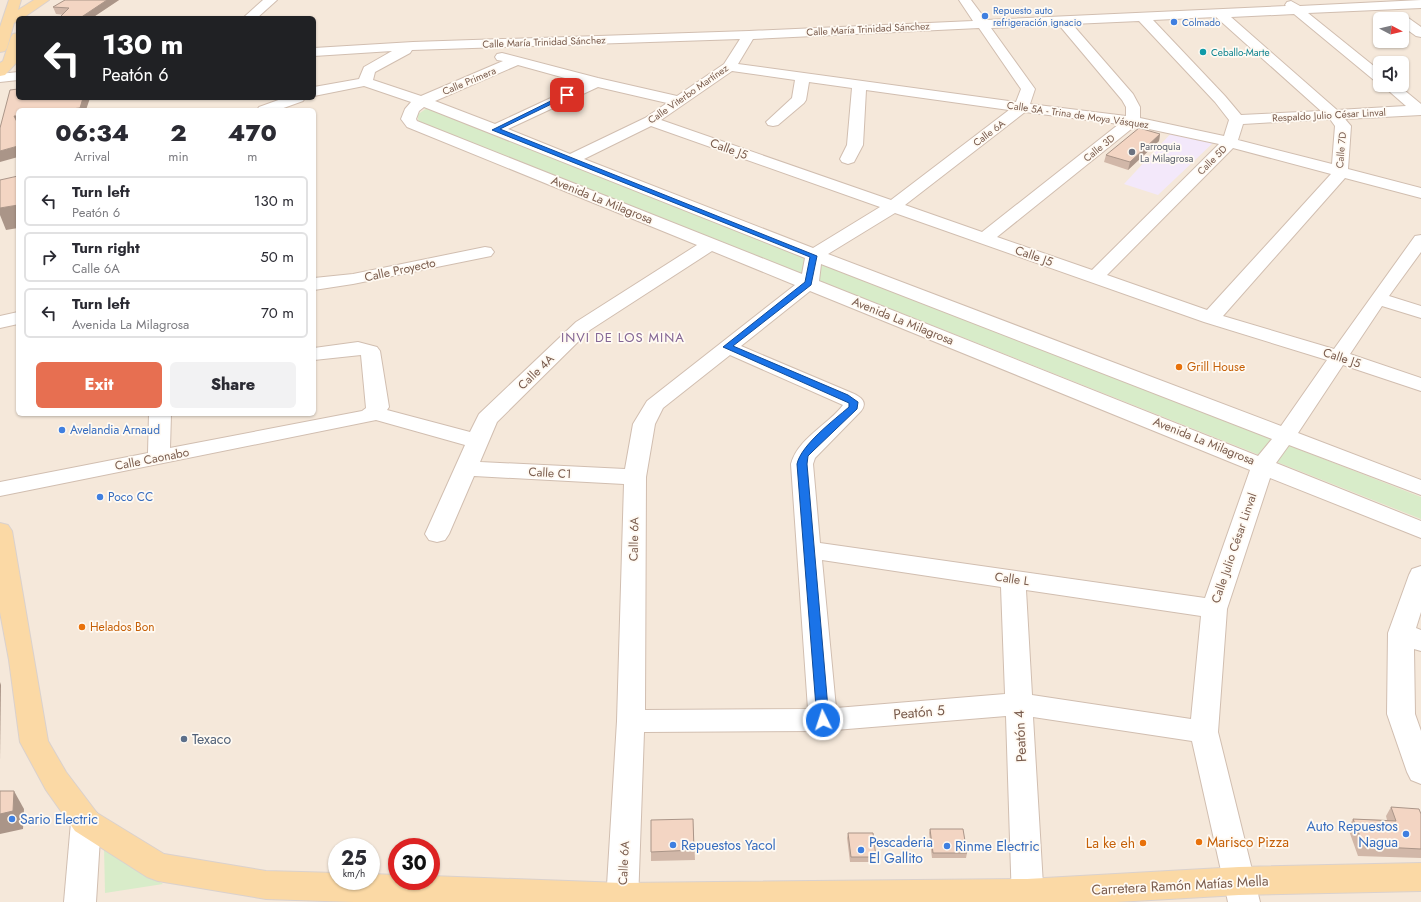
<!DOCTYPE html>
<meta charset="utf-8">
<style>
body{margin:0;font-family:Jost,sans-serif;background:#f2f2f3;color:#2b2b33;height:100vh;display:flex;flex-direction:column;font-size:15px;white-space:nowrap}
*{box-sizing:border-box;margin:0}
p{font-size:13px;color:#7c7c81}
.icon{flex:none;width:22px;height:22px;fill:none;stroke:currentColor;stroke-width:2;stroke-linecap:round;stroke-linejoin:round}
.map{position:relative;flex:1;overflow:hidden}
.side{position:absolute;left:16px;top:108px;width:300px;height:308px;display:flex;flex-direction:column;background:#fff;border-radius:6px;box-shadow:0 1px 3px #0004}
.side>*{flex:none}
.guide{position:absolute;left:16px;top:16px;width:300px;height:84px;border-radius:6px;box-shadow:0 1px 3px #0004;background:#202124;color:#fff;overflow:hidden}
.needle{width:26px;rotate:97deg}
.buttons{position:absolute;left:1373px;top:12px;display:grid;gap:8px}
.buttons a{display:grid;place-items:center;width:36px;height:36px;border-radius:6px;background:#fff;box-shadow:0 1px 3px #0004;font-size:20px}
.speed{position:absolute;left:328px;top:838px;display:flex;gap:8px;font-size:20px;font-weight:700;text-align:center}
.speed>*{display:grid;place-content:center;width:52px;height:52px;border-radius:50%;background:#fff;box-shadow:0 1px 3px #0004;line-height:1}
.speed small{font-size:10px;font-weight:400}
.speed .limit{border:6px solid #d22;background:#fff;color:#111}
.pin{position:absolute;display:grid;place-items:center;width:34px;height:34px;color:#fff;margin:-17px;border-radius:8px;box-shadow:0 2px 6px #0006}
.me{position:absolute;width:44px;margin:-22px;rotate:356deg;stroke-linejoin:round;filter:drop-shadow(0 0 3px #0008)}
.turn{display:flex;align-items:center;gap:14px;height:84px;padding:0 20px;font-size:18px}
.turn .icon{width:52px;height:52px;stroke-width:2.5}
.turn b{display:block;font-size:28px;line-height:34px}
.eta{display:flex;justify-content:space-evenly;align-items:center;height:68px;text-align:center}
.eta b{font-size:24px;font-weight:800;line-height:28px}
.primary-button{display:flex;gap:8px;margin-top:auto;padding:8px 20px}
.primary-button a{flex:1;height:46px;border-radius:6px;background:#e76f51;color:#fff;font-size:16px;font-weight:800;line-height:46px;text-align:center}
.primary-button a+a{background:#f2f2f3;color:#2b2b33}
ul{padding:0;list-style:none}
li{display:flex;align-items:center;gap:12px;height:50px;margin:0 8px 6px;padding:0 12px;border:2px solid #e1e1e2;border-radius:6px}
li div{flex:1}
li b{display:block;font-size:15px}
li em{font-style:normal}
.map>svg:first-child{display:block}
.residential{fill:#f5e8da;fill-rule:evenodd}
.education{fill:#f3e8fa}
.green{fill:#d8ecc9}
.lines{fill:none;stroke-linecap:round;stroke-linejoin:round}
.minor-casing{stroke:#d1beb0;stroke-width:2}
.major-casing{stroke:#dad1cd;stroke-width:2}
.minor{fill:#fff;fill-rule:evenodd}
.major{fill:#fbd9a5;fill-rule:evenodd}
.wall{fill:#d1b7a8}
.shaded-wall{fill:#aa9588}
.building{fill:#f3d5c3;stroke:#aa9588}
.route{fill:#1a73e8;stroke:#114b97}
.shop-dot{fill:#3f7fe0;stroke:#fffaf3;stroke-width:1.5}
.culture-dot{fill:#0f9aa8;stroke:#fffaf3;stroke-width:1.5}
.worship-dot{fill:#6b7280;stroke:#fffaf3;stroke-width:1.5}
.food-dot{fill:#e8710a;stroke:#fffaf3;stroke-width:1.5}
.service-dot{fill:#5c6f8a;stroke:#fffaf3;stroke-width:1.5}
.labels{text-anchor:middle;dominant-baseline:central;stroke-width:3.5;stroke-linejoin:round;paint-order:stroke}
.far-shop-label{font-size:10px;fill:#366cbe;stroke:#fffaf3;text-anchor:start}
.far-street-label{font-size:10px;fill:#7a5c4d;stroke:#fffaf3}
.far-culture-label{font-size:10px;fill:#0d838f;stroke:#fffaf3;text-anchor:start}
.far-worship-label{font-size:10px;fill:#5b616d;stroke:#fffaf3;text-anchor:start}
.street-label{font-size:12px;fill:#7a5c4d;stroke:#fffaf3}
.food-label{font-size:12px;fill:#c56008;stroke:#fffaf3;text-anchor:start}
.shop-label{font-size:12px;fill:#366cbe;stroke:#fffaf3;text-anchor:start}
.neighbourhood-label{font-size:13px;letter-spacing:1px;fill:#846695;stroke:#fffaf3}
.near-street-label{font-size:14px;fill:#7a5c4d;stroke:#fffaf3}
.near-service-label{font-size:14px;fill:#4e5e75;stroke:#fffaf3;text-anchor:start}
.near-shop-label{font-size:14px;fill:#366cbe;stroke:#fffaf3;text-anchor:start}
.near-food-label{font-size:14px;fill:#c56008;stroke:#fffaf3;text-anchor:start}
</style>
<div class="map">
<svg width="1421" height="902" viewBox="0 0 1421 902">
<rect width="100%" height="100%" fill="#fdf6ec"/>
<path class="residential" d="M0,0H1421V902H0ZM18,18H314V98H18ZM1380,19H1402V41H1380ZM1380,63H1402V85H1380ZM18,110H314V414H18ZM337,847H371V881H337ZM397,847H431V881H397Z"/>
<polygon class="education" points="1174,130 1214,142 1158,195 1124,184"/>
<g class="green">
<polygon points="427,108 1421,497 1421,519 419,122 417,115"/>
<polygon points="104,846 163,884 105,893"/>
</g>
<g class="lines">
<g class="minor-casing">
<g id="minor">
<polygon points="263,0 277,0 257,18 243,18"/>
<path d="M959,0H971L986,20L1286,6L1285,5L1287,2L1291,1L1300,6L1421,0V8L1308,13L1380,71V82L1375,81L1294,14L1231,17L1337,110L1406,106L1382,85H1398L1421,104V115L1345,119L1351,126L1348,169L1421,188V198L1345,178L1223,316L1334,349L1415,236L1421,235V252L1389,296L1421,306V318L1382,306L1350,354L1421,378V391L1343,365L1298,433L1421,480V495L1289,445L1276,463L1421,521V538L1270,478L1227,609L1218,732L1260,902H1228L1192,741L1033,717L1044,902H1012L1006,716L823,731L644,732L638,902H606L617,721L624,484L474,476L449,534L445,540L437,542L429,540L425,534L465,445L376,420L0,496V482L148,453L149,414H171L170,448L362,411L366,408L361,355L314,360V348L358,342L377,347L380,351L389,407L387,410L470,432L479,414L576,322L697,245L407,127L401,119L405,109L411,102L364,86L314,96V87L359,79L364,67L392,51L314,56V48L413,42L749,31L973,21ZM1216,17L1321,111L1241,115L1225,96L1153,20ZM1139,21L1215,102L1229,120L1224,136L1140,118V107L1133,94L1072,24ZM1059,25L1122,100L1126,107V116L1030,104L1035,89L991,28ZM979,28L1021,89L1016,102L738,64L753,39ZM740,39L724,64L677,96L598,78L502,53L497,54L495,57L497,60L503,61L421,96L373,80L375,72L410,53L412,50ZM518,65L583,83L495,124L435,101ZM732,71L795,80L792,98L766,122L768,125L773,126L778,125L804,103L806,100L809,82L852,88L847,145L840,159L842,162L848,164L854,162L863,145L866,90L1009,110L891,200L661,120ZM598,87L667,103L645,118L570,154L508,129ZM424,107L805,258L802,274L417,121L416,119L419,111ZM1025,112L1119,124L982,232L905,205ZM1330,119L1335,126L1332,164L1238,140L1243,124ZM651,126L880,207L813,248L584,159ZM1135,126L1219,144L1092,270L997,237ZM1233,148L1331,174L1207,310L1107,275ZM895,213L1204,322L1327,360L1281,426L828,254ZM712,251L795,285L647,401L633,424L625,469L480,462L497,422L590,330ZM821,264L1272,439L1258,456L819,281ZM810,291L1250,470L1205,598L820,543L813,464L815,458L861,411C868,402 861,397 852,393L741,346ZM730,355L843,405C828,425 798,438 791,464L808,709L645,710L646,477L655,424L663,408ZM822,560L1001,587L1005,694L836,708ZM1026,590L1201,616L1191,719L1032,695Z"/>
<polygon points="1402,16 1407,17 1421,27 1421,37 1416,36 1402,26 1402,19 1396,19"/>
<polygon points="18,72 18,80 0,82 0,74"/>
<polygon points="284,98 305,98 303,101 278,110 257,110 259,107"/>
<polygon points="485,247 491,248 494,252 491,256 353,284 314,290 314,278 353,274"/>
<polygon points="18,312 18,324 0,328 0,316"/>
<polygon points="1421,566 1421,612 1416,628 1421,630 1421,651 1414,649 1415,714 1421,731 1421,784 1411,780 1407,772 1387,714 1388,633 1409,575 1412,569"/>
<polygon points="86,809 97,813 101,822 96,902 64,902 71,822 75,813"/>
</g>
</g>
<g class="major-casing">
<g id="major">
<polygon points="9,0 21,0 18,10 34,0 49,0 23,18 18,18 18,21 14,23 7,48 5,51 0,52 0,27"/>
<polygon points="18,33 18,57 16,63 5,75 0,76 0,63 3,61 11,37 13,34"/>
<polygon points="0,523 8,525 12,531 48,741 66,772 97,813 164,854 266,871 337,873 337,881 371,881 371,874 397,875 397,881 431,881 431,876 622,883 1027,879 1239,867 1421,863 1421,891 1239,895 1116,902 354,902 266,899 158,881 147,877 75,831 46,790 20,742 9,660 0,612"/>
</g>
</g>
<use href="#minor" class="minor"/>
<use href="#major" class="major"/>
</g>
<g class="wall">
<polygon points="65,0 119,0 92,18 56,14 53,7"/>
<polygon points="1160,134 1159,141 1128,170 1104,162 1106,155"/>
<polygon points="1391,807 1421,814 1421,858 1358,856 1348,828 1353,819 1387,820 1386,816"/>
<polygon points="693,819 695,860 651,861 651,852"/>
<polygon points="930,829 967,853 966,858 932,858 929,833"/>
<polygon points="848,833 876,857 875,862 850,862 847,838"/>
</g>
<g class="shaded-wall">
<polygon points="107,0 119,0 92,18 80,18"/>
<polygon points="83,98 90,98 86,110 62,110"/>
<polygon points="14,116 18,116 18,126"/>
<polygon points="1160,134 1159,141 1128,170 1130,162"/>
<polygon points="18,146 18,157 0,162 0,151"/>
<polygon points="18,205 18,228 6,230 0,215 0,208"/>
<polygon points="0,682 1,685 0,761"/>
<polygon points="14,791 24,809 23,829 0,834 0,814"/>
</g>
<g class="building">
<polygon points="65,0 107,0 80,18 59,18 69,8 53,7"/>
<polygon points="18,89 18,98 83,98 80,108 62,110 18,110 18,116 14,116 18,124 18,146 0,151 0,128 10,90"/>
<polygon points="1139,128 1160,134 1130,162 1106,155"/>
<polygon points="18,176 18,205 0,208 0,180"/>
<polygon points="0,791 14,791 13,811 0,814"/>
<polygon points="1391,807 1419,809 1421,814 1421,849 1364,846 1353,819 1396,821"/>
<polygon points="693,819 694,850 651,852 651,820"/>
<polygon points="930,829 963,829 967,853 933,853"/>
<polygon points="848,833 873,833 876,857 851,857"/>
</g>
<path class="route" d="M565,94L570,95L500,129L817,256L811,285L733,346L848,395L858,402L857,409L813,451L808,456L807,464L829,720L827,723L823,725L819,723L817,720L797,464C801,445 834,420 849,407V403L723,347L805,282L810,257L492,130Z"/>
<g class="shop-dot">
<circle cx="985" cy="16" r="4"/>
<circle cx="1174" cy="22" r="4"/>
<circle cx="62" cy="430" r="4"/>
<circle cx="100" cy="497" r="4"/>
<circle cx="12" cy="819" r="4"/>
<circle cx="1406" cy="834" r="4"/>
<circle cx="673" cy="845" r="4"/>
<circle cx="947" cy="846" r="4"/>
<circle cx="861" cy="850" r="4"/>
</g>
<circle class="culture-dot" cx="1203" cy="52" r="4"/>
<circle class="worship-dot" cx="1132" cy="152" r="4"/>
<g class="food-dot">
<circle cx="1179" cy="367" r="4"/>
<circle cx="82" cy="627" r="4"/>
<circle cx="1199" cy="842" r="4"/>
<circle cx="1143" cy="843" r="4"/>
</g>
<circle class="service-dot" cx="184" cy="739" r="4"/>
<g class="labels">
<g class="far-shop-label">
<text x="993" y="10">Repuesto auto<tspan x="993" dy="12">refrigeración ignacio</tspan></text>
<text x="1182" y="22">Colmado</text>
</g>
<g class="far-street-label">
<text transform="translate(868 29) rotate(-3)">Calle María Trinidad Sánchez</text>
<text transform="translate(544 42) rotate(-2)">Calle María Trinidad Sánchez</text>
<text transform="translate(469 81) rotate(-23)">Calle Primera</text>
<text transform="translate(688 94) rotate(-35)">Calle Viterbo Martínez</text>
<text transform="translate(1078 115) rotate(8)">Calle 5A - Trina de Moya Vásquez</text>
<text transform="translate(1329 115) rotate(-3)">Respaldo Julio César Linval</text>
<text transform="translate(989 133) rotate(-37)">Calle 6A</text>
<text transform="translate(1099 148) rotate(-39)">Calle 3D</text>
<text transform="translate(1341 150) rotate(-85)">Calle 7D</text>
<text transform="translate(1212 160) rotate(-45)">Calle 5D</text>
</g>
<g class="far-culture-label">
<text x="1211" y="52">Ceballo-Marte</text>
</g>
<g class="far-worship-label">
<text x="1140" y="146">Parroquia<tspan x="1140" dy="12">La Milagrosa</tspan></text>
</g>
<g class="street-label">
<text transform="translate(729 149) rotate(20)">Calle J5</text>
<text transform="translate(602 200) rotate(22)">Avenida La Milagrosa</text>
<text transform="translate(1034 256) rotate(19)">Calle J5</text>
<text transform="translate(400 270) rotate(-12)">Calle Proyecto</text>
<text transform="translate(903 321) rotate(22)">Avenida La Milagrosa</text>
<text transform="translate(1342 358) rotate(18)">Calle J5</text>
<text transform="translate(536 372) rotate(-44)">Calle 4A</text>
<text transform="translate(1204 441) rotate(22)">Avenida La Milagrosa</text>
<text transform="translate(152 459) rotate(-11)">Calle Caonabo</text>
<text transform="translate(550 473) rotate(3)">Calle C1</text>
<text transform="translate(634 539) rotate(-89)">Calle 6A</text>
<text transform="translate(1234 548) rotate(-71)">Calle Julio César Linval</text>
<text transform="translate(1012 579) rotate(8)">Calle L</text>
<text transform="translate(624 863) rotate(-87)">Calle 6A</text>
</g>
<g class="food-label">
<text x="1187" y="367">Grill House</text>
<text x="90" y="627">Helados Bon</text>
</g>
<g class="shop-label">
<text x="70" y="430">Avelandia Arnaud</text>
<text x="108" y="497">Poco CC</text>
</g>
<g class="neighbourhood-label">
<text x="623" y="337">INVI DE LOS MINA</text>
</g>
<g class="near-street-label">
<text transform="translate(919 712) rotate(-5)">Peatón 5</text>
<text transform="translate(1020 736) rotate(-93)">Peatón 4</text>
<text transform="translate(1180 885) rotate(-3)">Carretera Ramón Matías Mella</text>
</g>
<g class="near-service-label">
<text x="192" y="739">Texaco</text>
</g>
<g class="near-shop-label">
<text x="20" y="819">Sario Electric</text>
<text x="1398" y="826" text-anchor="end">Auto Repuestos<tspan x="1398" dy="16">Nagua</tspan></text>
<text x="869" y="842">Pescaderia<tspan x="869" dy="16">El Gallito</tspan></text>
<text x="681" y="845">Repuestos Yacol</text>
<text x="955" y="846">Rinme Electric</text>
</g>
<g class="near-food-label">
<text x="1207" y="842">Marisco Pizza</text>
<text x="1135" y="843" text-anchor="end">La ke eh</text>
</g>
</g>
</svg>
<div class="buttons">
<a><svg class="needle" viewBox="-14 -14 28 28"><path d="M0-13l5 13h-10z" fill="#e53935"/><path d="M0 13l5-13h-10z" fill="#7c7c81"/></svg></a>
<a><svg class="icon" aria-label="sound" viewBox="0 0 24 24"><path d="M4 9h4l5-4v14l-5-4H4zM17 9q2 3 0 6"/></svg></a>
</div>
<div class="speed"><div>25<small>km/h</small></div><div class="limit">30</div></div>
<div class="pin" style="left:567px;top:95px;background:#d93025"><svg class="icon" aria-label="arrive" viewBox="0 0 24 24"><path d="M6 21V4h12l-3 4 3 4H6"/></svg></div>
<svg class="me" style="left:823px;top:720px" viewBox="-20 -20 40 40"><circle r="17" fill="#1a73e8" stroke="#fff" stroke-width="3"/><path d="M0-11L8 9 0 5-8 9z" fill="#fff"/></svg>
<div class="guide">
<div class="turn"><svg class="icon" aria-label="left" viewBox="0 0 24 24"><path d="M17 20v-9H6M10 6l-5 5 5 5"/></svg><div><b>130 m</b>Peatón 6</div></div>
</div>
<section class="side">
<div class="eta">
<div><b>06:34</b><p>Arrival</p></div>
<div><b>2</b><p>min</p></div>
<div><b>470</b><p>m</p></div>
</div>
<ul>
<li><svg class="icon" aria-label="left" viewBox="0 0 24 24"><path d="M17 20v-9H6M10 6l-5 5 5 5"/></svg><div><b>Turn left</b><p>Peatón 6</p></div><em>130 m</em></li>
<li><svg class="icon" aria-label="right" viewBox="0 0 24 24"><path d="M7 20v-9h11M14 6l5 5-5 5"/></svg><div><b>Turn right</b><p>Calle 6A</p></div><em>50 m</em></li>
<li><svg class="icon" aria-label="left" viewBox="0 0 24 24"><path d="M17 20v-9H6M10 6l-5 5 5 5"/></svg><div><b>Turn left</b><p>Avenida La Milagrosa</p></div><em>70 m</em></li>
</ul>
<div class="primary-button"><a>Exit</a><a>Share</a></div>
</section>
</div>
